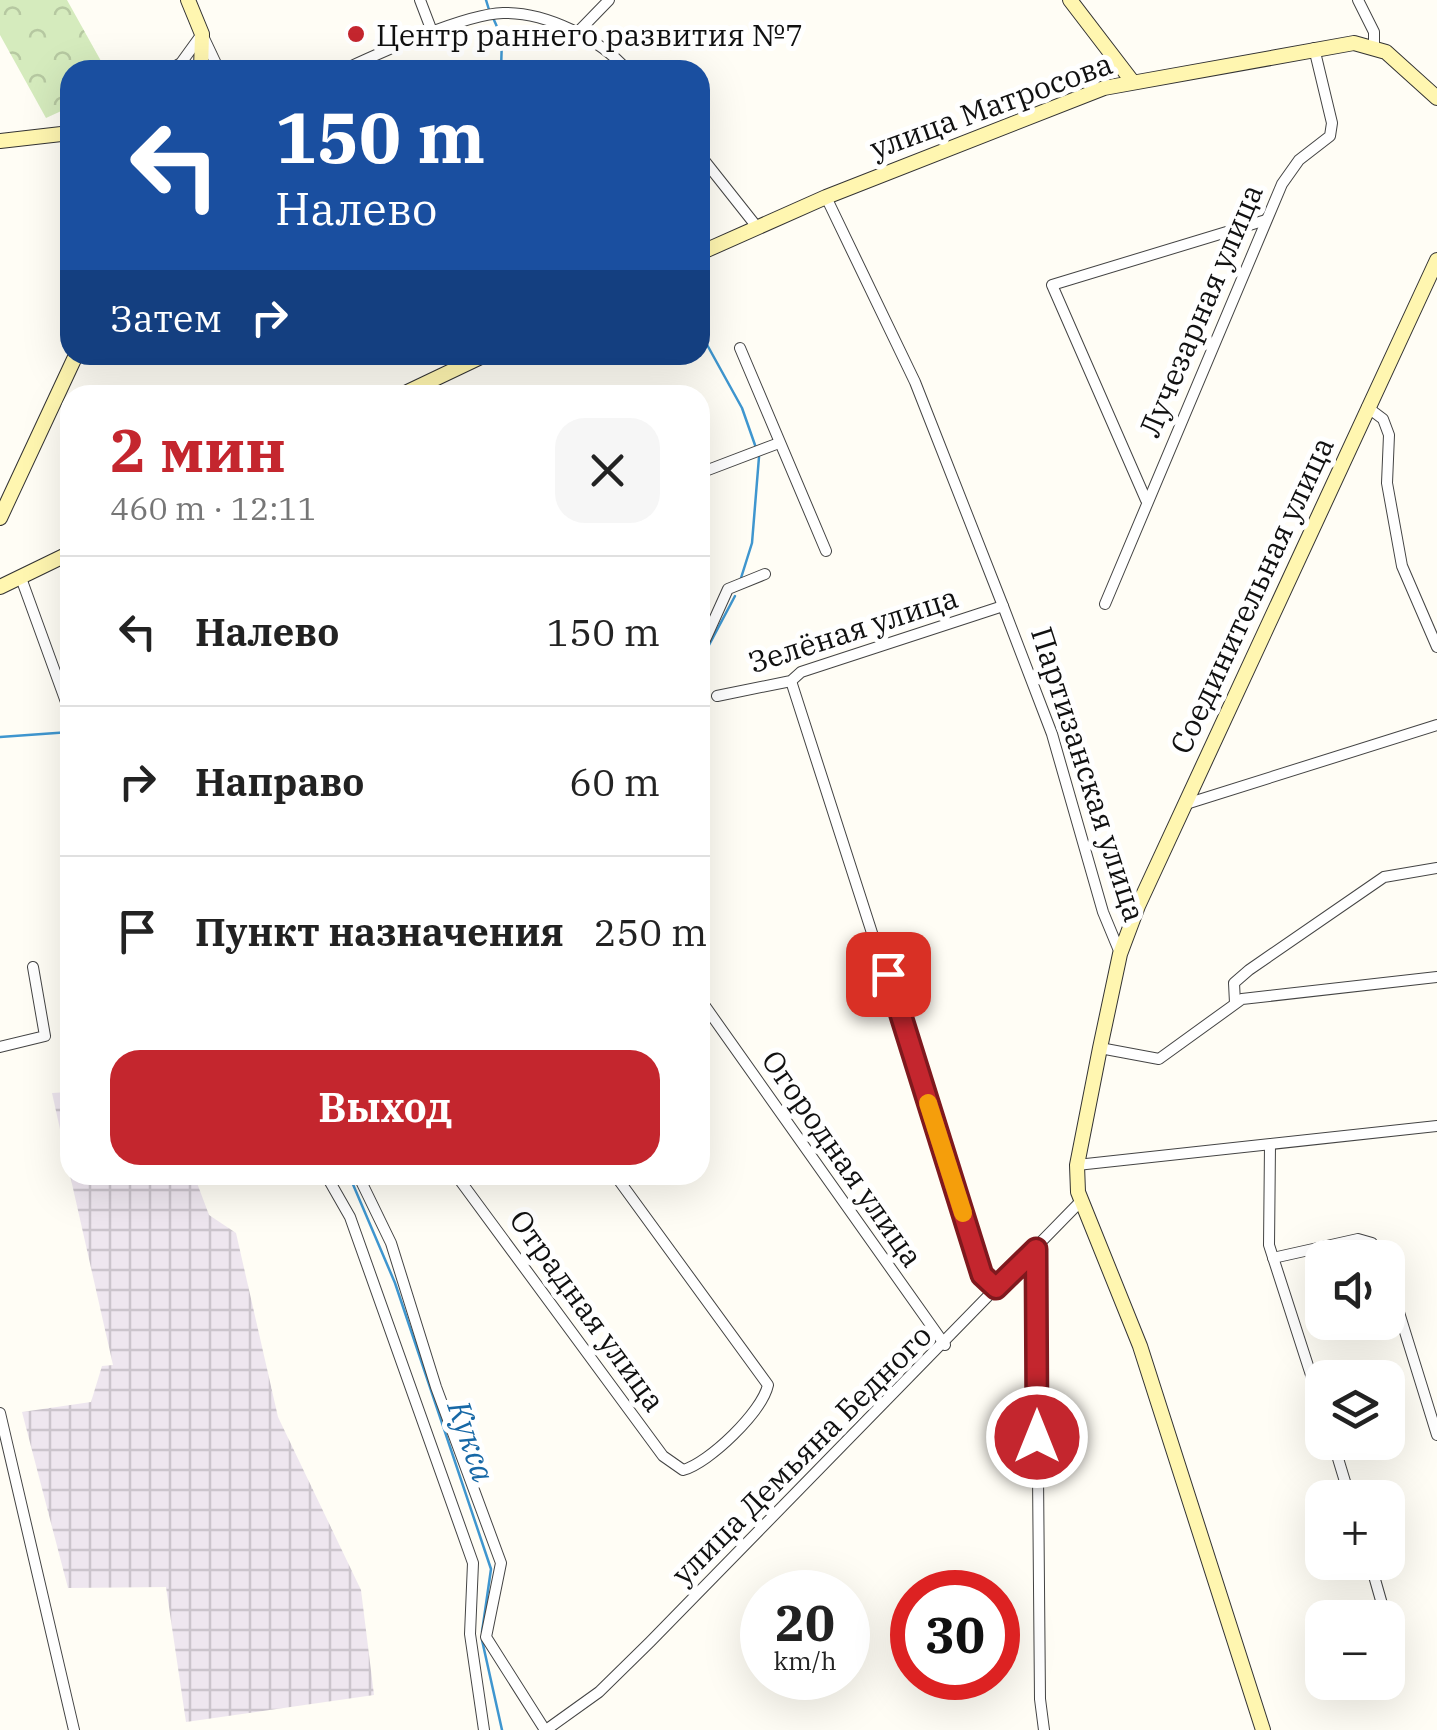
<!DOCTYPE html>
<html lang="ru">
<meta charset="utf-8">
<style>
body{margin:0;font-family:"IBM Plex Serif",serif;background:#f6f6f6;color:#222;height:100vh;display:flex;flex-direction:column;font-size:38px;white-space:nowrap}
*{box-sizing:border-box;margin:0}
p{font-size:32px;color:#767676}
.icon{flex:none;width:55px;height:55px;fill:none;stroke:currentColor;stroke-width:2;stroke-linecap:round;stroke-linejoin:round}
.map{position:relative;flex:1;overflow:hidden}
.details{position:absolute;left:60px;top:385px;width:650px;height:800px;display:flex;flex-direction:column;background:#fff;border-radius:30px;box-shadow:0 10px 40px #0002}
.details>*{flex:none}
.guide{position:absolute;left:60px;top:60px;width:650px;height:305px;border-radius:30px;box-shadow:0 10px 40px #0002;background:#1a4fa0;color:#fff;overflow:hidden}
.fabs{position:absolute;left:1305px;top:1240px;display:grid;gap:20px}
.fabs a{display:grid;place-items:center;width:100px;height:100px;border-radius:20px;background:#fff;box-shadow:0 10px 40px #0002;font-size:50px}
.speed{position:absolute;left:740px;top:1570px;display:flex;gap:20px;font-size:50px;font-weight:700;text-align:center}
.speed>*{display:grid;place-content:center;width:130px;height:130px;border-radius:50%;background:#fff;box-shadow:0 10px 40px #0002;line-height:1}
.speed small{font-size:25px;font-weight:400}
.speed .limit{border:15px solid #d22;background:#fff;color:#111}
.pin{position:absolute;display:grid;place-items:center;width:85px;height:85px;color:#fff;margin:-42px;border-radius:20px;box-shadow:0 5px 15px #0006}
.me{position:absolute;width:110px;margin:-55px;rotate:0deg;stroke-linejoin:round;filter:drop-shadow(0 0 8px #0008)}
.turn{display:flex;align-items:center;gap:35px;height:210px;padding:0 50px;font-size:45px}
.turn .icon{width:130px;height:130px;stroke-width:2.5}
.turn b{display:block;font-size:70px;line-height:85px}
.then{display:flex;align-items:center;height:95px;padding:0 50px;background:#0003;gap:20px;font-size:38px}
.round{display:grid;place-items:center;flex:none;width:105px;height:105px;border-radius:30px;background:#f6f6f6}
.headline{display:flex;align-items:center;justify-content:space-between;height:170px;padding:0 50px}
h1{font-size:60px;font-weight:700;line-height:75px;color:#c4262e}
.action{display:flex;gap:20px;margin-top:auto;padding:20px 50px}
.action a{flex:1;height:115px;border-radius:30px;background:#c4262e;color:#fff;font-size:40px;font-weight:700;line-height:115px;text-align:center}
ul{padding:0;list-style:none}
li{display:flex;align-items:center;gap:30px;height:150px;padding:0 50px;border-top:2px solid #e0e0e0}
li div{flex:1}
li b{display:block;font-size:38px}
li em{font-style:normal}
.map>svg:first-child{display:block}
.industrial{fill:url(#industrial-grid)}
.park{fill:url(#park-crowns)}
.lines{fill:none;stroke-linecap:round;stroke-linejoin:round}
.stream{stroke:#3f96cf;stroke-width:2.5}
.street-casing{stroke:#444;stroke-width:12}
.secondary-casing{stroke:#333;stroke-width:16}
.street{stroke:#fff;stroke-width:10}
.secondary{stroke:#fff6b0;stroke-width:14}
.route-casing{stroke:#7f191e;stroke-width:25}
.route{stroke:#c4262e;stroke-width:18}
.slow{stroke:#f59e0b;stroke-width:18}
.poi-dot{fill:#c4262e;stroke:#fff;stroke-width:4}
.labels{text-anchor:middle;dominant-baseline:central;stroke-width:10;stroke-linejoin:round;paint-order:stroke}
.poi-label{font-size:30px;fill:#111;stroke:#fff;text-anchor:start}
.street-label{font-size:30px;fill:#111;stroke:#fff}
.water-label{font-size:32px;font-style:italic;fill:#1768a6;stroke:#fff}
</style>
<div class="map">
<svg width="1437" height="1730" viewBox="0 0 1437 1730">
<defs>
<pattern id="industrial-grid" width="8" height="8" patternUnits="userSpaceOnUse" patternTransform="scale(2.5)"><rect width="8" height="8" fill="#eee6ef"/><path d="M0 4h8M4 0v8" fill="none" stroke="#cbc4cc"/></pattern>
<pattern id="park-crowns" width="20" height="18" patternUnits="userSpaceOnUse" patternTransform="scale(2.5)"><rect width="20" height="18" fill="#d5ebbd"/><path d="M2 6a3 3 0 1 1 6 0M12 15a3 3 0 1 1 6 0" fill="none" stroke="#b6c8a1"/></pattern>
</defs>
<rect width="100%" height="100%" fill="#fffdf5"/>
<g class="industrial">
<polygon points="70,1092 70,1174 52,1093"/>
<polygon points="70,1175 194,1175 209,1215 236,1233 278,1417 361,1590 374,1695 186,1722 166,1587 68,1588 22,1412 91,1402 102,1366 113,1365"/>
</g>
<polygon class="park" points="0,0 67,0 106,70 70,70 70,107 46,118 0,35"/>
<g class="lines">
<g class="stream">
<polyline points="486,0 490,13"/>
<polyline points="494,20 502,38 501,70"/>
<polyline points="700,332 742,408 755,445"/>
<polyline points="741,578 752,543 759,457"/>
<polyline points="700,662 735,596"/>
<polyline points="0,737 70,732"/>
<polyline points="349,1175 395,1283 491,1569 482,1632"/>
<polyline points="482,1640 502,1730"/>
</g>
<g class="street-casing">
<g id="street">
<polyline points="420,0 433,34"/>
<polyline points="1358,0 1374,32 1374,45"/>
<polyline points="577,33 609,0"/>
<polyline points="169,70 181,63 202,34 219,70"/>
<path d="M343,70C380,53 464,14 503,13C546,12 600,39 627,70"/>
<polyline points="700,155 757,227"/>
<polyline points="826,197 915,382 1003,606 1052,734 1103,912 1120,953"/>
<polyline points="740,348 826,551"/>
<polyline points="1367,407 1383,419 1389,435 1387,483 1402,566 1437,647"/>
<polyline points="700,473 779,443"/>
<polyline points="1146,500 1052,285 1266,220"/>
<polyline points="21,578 70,713"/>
<polyline points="1105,604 1282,184 1299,160 1330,136 1332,123 1314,48"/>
<polyline points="700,651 728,589 765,574"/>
<polyline points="791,681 982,1275 996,1288"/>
<polyline points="717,696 791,681 801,672 1003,606"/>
<polyline points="1186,804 1437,725"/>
<polyline points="700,999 945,1345"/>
<polyline points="1235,1003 1234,983 1249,970 1384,877 1437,868"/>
<polyline points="0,1047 45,1036 33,967"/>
<polyline points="1100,1048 1159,1059 1242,999 1437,977"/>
<polyline points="1270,1145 1269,1245 1322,1409"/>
<polyline points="1077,1165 1437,1126"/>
<polyline points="326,1175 350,1217 473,1563 470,1634 484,1730"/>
<polyline points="358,1175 391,1243 436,1387 501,1563 486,1637 545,1730"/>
<path d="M456,1175L663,1456L683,1470C709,1463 762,1412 768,1385L615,1175"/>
<polyline points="1036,1249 1040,1699 1044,1730"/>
<polyline points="1273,1258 1358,1239 1372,1243 1381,1258"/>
<polyline points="1388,1277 1437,1435"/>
<polyline points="0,1413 74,1730"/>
<polyline points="1333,1442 1350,1498"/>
<polyline points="1370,1562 1386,1618"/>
<polyline points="1388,1621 1395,1645"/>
<polyline points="546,1730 599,1692 650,1642 1081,1201"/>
</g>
</g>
<g class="secondary-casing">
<g id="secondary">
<polyline points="188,0 202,34 201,70"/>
<polyline points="1070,0 1132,81"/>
<polyline points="0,141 70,133"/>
<polyline points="700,253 826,197 1104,88 1354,43 1386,52 1437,98"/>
<polyline points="401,395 485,355"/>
<polyline points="0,518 76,355"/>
<polyline points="0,587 70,553"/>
<polyline points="1263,1730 1140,1346 1078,1192 1077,1165 1100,1048 1120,954 1138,906 1437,260"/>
</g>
</g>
<use href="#street" class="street"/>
<use href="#secondary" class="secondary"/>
</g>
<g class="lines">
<g class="route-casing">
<polyline id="route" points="888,974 982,1275 996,1288 1036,1249 1037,1437"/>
</g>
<use href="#route" class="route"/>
<polyline class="slow" points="928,1103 963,1213"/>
</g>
<circle class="poi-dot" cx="356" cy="34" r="10"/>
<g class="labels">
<g class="poi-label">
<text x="376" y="34">Центр раннего развития №7</text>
</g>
<g class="street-label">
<text transform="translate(991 105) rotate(-20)">улица Матросова</text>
<text transform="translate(1200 310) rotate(-67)">Лучезарная улица</text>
<text transform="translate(1251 595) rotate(-65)">Соединительная улица</text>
<text transform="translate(853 629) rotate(-18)">Зелёная улица</text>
<text transform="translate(1089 774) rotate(72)">Партизанская улица</text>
<text transform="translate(843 1158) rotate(55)">Огородная улица</text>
<text transform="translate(588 1310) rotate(54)">Отрадная улица</text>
<text transform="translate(801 1454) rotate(-45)">улица Демьяна Бедного</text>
</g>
<g class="water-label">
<text transform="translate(472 1441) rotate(71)">Кукса</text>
</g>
</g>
</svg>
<div class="fabs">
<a><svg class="icon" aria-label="sound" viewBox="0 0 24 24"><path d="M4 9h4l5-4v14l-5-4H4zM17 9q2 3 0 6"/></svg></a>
<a><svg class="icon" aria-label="layers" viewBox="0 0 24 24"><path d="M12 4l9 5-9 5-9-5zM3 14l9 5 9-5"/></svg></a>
<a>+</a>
<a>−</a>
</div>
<div class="speed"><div>20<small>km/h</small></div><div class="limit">30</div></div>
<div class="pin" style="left:888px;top:974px;background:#d93025"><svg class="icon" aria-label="arrive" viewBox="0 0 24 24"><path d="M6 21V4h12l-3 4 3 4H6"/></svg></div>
<svg class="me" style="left:1037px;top:1437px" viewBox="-20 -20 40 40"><circle r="17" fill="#c4262e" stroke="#fff" stroke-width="3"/><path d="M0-11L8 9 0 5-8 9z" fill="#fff"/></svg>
<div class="guide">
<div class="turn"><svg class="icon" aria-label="left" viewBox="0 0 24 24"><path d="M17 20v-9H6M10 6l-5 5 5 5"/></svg><div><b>150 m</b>Налево</div></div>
<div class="then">Затем<svg class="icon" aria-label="right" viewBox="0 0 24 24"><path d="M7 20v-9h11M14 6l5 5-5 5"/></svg></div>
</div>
<section class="details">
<div class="headline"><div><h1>2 мин</h1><p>460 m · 12:11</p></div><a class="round"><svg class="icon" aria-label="close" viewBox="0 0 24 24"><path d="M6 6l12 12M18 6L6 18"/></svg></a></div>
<ul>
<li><svg class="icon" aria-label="left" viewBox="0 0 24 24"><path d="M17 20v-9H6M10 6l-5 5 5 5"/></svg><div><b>Налево</b></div><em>150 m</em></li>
<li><svg class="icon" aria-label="right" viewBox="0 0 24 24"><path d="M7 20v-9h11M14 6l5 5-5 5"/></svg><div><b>Направо</b></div><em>60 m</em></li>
<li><svg class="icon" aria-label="arrive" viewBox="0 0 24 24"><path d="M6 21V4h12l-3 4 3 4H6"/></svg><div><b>Пункт назначения</b></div><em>250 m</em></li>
</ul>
<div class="action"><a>Выход</a></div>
</section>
</div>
